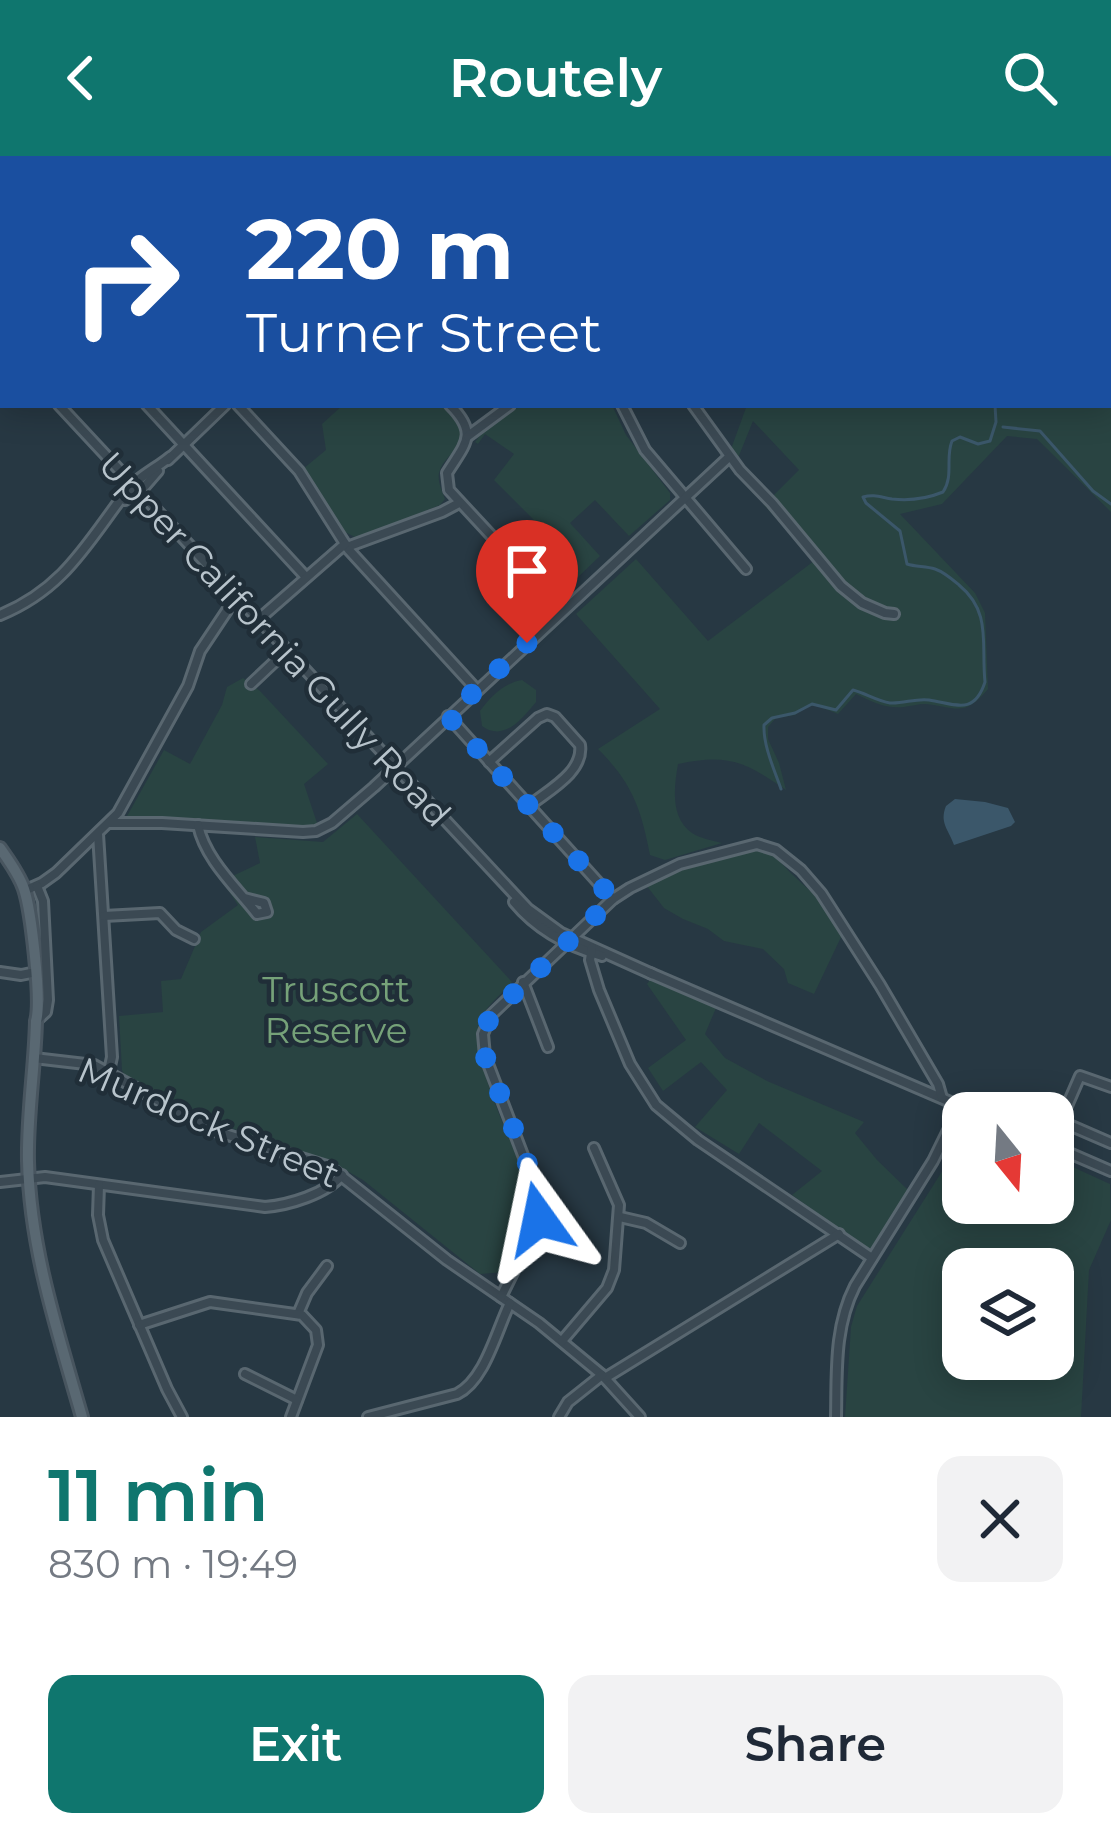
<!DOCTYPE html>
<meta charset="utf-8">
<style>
body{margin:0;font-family:Montserrat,sans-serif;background:#f2f2f3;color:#1f2937;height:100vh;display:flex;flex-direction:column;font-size:45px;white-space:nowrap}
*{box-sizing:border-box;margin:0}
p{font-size:39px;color:#747a83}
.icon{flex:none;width:66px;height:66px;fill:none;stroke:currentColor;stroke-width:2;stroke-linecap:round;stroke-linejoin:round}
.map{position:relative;height:1261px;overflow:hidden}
.details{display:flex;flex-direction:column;background:#fff;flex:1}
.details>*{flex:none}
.guide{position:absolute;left:0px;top:0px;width:1113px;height:252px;box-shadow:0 6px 30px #0003;background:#1a4fa0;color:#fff;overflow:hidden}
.needle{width:78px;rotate:162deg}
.tools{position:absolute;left:942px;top:936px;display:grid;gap:24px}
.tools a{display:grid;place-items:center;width:132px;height:132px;border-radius:24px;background:#fff;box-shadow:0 6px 30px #0003;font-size:60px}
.pin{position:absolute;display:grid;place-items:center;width:102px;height:102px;color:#fff;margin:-123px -51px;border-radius:50% 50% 50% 0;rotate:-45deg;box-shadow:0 0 12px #0007}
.pin .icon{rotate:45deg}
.me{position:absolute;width:132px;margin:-66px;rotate:348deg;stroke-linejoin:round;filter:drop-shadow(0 0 9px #0008)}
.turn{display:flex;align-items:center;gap:42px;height:252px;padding:0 48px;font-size:54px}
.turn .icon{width:156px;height:156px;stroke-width:2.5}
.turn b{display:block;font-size:84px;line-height:102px}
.round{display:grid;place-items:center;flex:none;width:126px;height:126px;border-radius:24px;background:#f2f2f3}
.headline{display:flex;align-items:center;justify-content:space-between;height:204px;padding:0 48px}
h1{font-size:72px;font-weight:600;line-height:90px;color:#0f766e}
.primary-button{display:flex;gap:24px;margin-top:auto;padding:24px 48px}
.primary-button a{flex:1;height:138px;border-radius:24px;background:#0f766e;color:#fff;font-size:48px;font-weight:600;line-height:138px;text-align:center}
.primary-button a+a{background:#f2f2f3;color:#1f2937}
header{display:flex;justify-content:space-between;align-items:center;height:156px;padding:0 48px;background:#0f766e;color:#fff;font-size:54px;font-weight:600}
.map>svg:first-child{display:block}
.green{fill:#294442;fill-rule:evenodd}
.water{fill:#3b576a}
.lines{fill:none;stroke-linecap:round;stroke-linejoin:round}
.stream{stroke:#3b576a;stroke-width:3}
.minor-casing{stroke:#596770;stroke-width:14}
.major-casing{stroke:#48555f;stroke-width:16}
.minor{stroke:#3b4953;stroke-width:8}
.major{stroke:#596872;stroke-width:10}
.route{stroke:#1a73e8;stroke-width:21;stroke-dasharray:0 37.8}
.labels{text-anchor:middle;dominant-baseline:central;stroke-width:9;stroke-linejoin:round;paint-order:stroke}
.street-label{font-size:36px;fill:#b8c4cc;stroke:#202e38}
.park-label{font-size:36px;fill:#76a279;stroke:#202e38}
</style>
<header><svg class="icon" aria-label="back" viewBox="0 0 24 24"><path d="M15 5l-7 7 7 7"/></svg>Routely<svg class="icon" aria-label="search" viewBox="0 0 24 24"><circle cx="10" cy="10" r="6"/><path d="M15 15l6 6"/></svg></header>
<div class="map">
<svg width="1111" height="1261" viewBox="0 0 1111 1261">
<rect width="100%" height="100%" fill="#273843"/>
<g class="green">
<path d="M944,0H1111V356L1037,283L1007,280L942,348L900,358L975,437L985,457L988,533C964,562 956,551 925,548C918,548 911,550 904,551C886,553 872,546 856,538L838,558L818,550H808L795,559L776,562L768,571V583L779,607L786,634C745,606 729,597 678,608C674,631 670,662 692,677C699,682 714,685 722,687L665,704L650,699C641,652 632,627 598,593L660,553L576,458L636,403L708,485L814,405L764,349L799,314L753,265L738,302L731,293L747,249H1110V3H941Z"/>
<path d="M343,249H440C449,255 455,261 459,271C468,291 446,297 440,314C436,323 442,335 445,343L440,349L357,382L345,376L303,313L326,294L322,268Z"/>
<polygon points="517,249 612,249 626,279 670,337 670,344 629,380 595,344 570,367 600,400 577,422 527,372 534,364 494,324 514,298 485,278 478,288 475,286 485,273"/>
<polygon points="243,522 260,535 328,608 304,628 318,670 302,672 126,662 164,594 190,608 222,549 227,531"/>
<path d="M522,524L536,534V546C522,563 504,586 482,570L480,555C491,540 504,527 522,524Z"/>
<path d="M357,658L512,826C503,837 487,849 481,862C464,899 524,1008 536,1050L534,1060L505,1116L480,1118L363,1024L335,1008L203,962L125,920L122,914L119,860L163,856L161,825L181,823L201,776L238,749L222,725L260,707L255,681L323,686Z"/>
<path d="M756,691C774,696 782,709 795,721C814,739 830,750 841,775L842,779L814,838L788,827L784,813L763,793L724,785L708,773L683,763L664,752L646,729L686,710Z"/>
<polygon points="650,824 716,852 705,878 725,902 767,925 864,966 855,977 877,1004 908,1034 871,1092 866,1092 792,1039 822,1015 759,967 739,998 695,971 727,934 701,906 663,935 648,912 686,884 647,828"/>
<path d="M963,972V1047H1053V1002L1110,1028L1111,1064L1089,1114L1081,1261H845L851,1171L857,1150L948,1006ZM963,1113H1053V1203H963Z"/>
</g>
<path class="water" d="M955,643L985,646L1008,652L1015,666L1011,670L954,689C949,674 939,667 946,650Z"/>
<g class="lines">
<g class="stream">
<polyline points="634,0 640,0"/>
<polyline points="778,0 780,3"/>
<polyline points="1044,0 1045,3"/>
<polyline points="815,3 816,0"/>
<polyline points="1003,271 1040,275 1093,335 1111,348"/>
<path d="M781,633C774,613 763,589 764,569L772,562L795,557L812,548L836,554L853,534C865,537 877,545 890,547C903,548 916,542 929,544C955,548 974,560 985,526C981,488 992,456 959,429C952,423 944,416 935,413C926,410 916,411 907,408L900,375L866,347L863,341C874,338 880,341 892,343C910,345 926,343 943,336C954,320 945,302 952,285L960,281L978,288L990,285L996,266L995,249"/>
</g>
<g class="minor-casing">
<g id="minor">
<polyline points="583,0 585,3"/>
<polyline points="573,3 577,0"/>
<polyline points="0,183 3,187"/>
<polyline points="59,249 528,753 561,777 652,818"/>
<polyline points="147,249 305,420"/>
<polyline points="238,249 299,315 349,394 476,533"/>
<path d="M450,249C479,278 465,288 447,317L449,334L561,455"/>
<polyline points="622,249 645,294 746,413"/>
<polyline points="693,249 740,314 772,347 841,430 862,447 885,457 894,458"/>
<polyline points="468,280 510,249"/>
<polyline points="168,304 225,249"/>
<polyline points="125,344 145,330 158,315"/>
<polyline points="347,391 442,356 459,347"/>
<path d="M0,459C64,433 87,387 126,336C136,322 157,312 170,301"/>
<polyline points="258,464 345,388"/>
<polyline points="251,528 286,495"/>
<polyline points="448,560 613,743"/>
<path d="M489,606L538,562L547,558L555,561L580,589C584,616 549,634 529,650"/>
<polyline points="109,667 162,667 303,676 316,675 332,667 374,631 729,301"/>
<path d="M198,669C205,703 236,731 257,758L267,756L264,747L244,742"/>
<polyline points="98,678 112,901 109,915"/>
<polyline points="24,735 42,727 56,717 118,657 188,530 200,495 236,441"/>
<path d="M514,746C537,774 567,790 602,800"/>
<polyline points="104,760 160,757 176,774 194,783"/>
<polyline points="592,792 590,804 599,834 630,908 656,949 698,984 872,1102"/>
<polyline points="0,816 21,819 36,816"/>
<polyline points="650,817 976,957"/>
<polyline points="523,826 548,891"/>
<polyline points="36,865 46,856 48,844 43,745 37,730"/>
<polyline points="34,902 94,909 212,974 330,1011 447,1104 539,1167 602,1219 640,1261"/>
<polyline points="1060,965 1111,987"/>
<polyline points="1053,982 1080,920 1111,931"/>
<polyline points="1053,990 1111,1015"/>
<path d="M0,1026L45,1021L265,1051C289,1049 326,1038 342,1019"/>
<polyline points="99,1029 98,1059 103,1084 167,1233 182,1261"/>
<polyline points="620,1061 646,1067 680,1087"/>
<polyline points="501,1141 537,1068 541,1046 485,900 483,878 491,859 613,743 630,732 680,708 757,688 776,694 801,714 821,737 880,829 938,928 942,942"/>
<polyline points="298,1158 307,1137 327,1110"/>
<polyline points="139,1169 210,1146 302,1159 316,1174 318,1189 291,1261"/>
<polyline points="562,1185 607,1132 614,1114 619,1049 594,992"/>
<polyline points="245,1218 297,1244"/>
<polyline points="605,1222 839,1078"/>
<path d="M368,1261L457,1238C485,1224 496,1176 510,1147"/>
<polyline points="559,1261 568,1246 602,1219"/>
<path d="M836,1261C837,1216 834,1171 855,1130L933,1005L960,950"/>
</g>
</g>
<g class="major-casing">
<path id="major" d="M0,692C9,705 19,718 24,733C31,754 42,845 36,865C35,911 27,958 28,1005C30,1093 58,1177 82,1261"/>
</g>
<use href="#minor" class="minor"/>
<use href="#major" class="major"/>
</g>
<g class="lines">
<polyline class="route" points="527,487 448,560 613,743 491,859 483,878 485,900 539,1037 539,1063"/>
</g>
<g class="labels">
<g class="street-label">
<text transform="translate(275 483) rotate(47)">Upper California Gully Road</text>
<text transform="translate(209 966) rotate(23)">Murdock Street</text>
</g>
<g class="park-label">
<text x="336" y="833">Truscott<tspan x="336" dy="41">Reserve</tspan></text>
</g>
</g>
</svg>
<div class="tools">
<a><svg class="needle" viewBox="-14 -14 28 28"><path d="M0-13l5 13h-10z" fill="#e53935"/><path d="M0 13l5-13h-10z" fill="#747a83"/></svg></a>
<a><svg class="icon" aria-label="layers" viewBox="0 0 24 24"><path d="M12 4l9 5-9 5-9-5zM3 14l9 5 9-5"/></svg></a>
</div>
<div class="pin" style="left:527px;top:487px;background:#d93025"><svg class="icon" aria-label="arrive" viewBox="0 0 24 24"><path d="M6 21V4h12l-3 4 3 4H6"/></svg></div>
<svg class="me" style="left:539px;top:1063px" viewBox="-20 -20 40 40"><path d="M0-17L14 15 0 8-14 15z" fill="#1a73e8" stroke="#fff" stroke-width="4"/></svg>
<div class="guide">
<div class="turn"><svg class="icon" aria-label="right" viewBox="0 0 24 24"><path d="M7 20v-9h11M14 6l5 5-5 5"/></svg><div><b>220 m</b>Turner Street</div></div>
</div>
</div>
<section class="details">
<div class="headline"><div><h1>11 min</h1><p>830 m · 19:49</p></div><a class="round"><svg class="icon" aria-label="close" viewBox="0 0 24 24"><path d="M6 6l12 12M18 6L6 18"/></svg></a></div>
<div class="primary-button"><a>Exit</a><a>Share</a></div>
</section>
